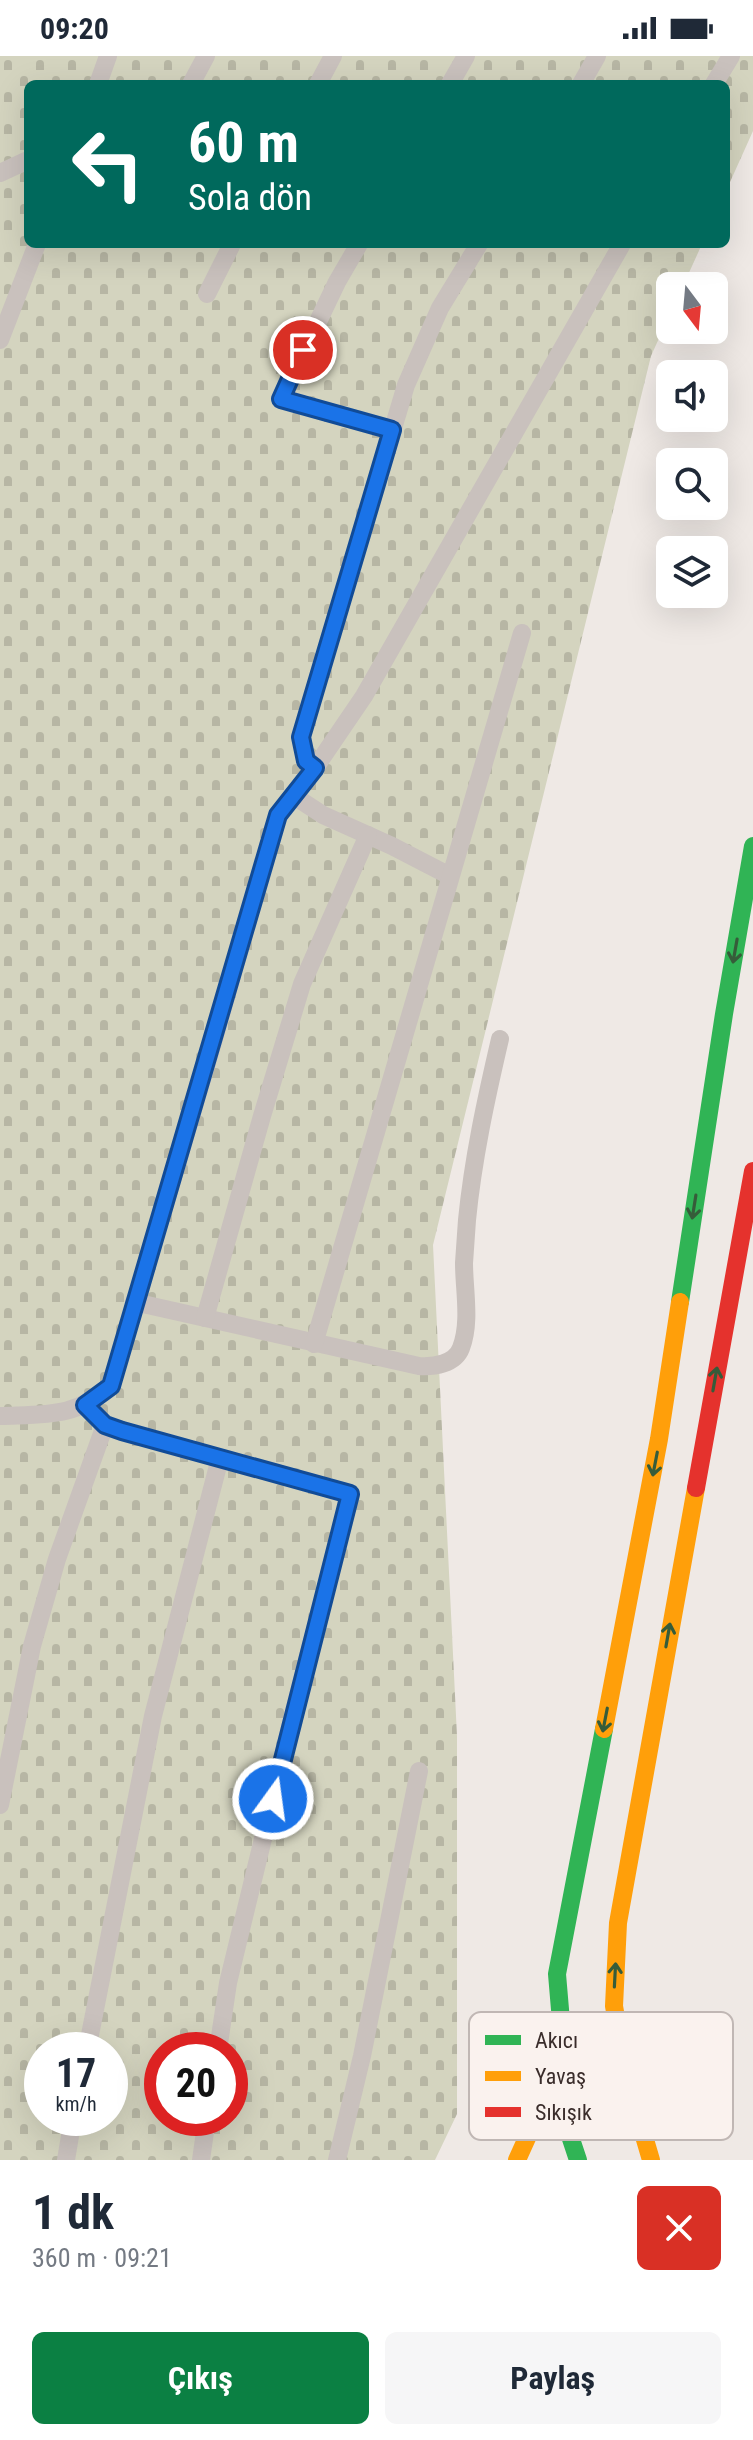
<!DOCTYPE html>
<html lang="tr">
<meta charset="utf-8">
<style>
body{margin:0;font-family:"Roboto Condensed",sans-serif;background:#f6f6f7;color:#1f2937;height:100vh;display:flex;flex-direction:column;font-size:30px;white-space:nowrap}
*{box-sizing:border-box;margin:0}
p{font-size:26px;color:#747a83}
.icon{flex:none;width:44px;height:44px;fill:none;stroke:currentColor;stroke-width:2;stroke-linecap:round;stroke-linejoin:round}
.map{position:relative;height:2104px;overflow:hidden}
.sheet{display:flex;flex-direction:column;background:#fff;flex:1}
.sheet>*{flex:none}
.banner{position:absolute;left:24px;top:24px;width:706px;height:168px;border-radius:12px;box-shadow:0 8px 32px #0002;background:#00695c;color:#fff;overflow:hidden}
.needle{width:52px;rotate:164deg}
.tools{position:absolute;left:656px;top:216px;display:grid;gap:16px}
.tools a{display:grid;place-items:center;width:72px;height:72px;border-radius:12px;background:#fff;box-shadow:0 8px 32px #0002;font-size:40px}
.speed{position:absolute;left:24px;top:1976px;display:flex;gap:16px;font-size:40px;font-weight:700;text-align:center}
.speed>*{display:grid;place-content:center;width:104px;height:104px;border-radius:50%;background:#fff;box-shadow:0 8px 32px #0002;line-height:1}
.speed small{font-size:20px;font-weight:400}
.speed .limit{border:12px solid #d22;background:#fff;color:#111}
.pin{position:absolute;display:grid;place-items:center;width:68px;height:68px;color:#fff;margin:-34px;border:4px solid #fff;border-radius:50%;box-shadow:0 2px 8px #0007}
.me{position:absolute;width:88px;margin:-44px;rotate:14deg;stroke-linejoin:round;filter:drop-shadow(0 0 6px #0008)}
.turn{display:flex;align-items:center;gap:28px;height:168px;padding:0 32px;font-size:36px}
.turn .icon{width:104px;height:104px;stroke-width:2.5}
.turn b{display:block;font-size:56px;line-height:68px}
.round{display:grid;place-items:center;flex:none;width:84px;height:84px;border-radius:12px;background:#f6f6f7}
.overview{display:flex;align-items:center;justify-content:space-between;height:136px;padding:0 32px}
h1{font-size:48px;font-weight:700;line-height:60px}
.cta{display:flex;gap:16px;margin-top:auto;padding:16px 32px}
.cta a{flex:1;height:92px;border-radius:12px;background:#0b8043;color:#fff;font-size:32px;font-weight:700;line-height:92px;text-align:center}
.cta a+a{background:#f6f6f7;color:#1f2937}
.status{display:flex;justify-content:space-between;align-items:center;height:56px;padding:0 40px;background:#fff;direction:ltr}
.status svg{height:22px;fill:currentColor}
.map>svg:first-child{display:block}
.cemetery{fill:url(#cemetery-stones);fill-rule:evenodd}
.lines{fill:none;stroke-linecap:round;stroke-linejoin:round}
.lane{stroke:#c9c1bd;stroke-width:18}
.fast{stroke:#30b455;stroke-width:18}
.slow{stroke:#ff9f0a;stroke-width:18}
.jam{stroke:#e5322d;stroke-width:18}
.oneway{stroke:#365c3a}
.route-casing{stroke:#114b97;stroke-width:20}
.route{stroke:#1a73e8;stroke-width:14}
.key{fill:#faf2ee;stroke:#c0b7b4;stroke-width:2}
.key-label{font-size:22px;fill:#3a2d2b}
</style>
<div class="status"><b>09:20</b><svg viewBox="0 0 49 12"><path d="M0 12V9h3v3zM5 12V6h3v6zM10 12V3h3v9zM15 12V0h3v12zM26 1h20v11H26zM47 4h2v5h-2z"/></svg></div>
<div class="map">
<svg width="753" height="2104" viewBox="0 0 753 2104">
<defs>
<pattern id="cemetery-stones" width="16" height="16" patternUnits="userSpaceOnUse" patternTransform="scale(2)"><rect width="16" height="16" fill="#d4d4bf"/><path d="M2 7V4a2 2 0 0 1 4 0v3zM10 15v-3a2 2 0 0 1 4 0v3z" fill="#b7b6a4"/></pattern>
</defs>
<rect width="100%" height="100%" fill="#efe9e5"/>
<path class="cemetery" d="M0,0H753V75L726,135V28H28V188H702L683,230H670V258L651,300L433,1189L457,1680V2058L435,2104H0ZM42,1994H110V2062H42ZM162,1994H230V2062H162Z"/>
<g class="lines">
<g class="lane">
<polyline points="98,28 108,0"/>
<polyline points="191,28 206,0"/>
<polyline points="318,28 333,0"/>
<polyline points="450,28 466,0"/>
<polyline points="581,28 597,0"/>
<polyline points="714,28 731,0"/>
<polyline points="0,117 28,104"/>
<polyline points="359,188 337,226 281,343 392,374"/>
<polyline points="207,238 232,188"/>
<polyline points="0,284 37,188"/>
<polyline points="315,712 306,705 301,681 406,329 440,252 479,188"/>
<polyline points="294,740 323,759 392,790 450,820"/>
<path d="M134,1246L419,1310C434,1311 455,1308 461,1292C471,1266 464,1234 464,1207C465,1193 466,1178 467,1164C473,1103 486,1043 500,983"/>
<polyline points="205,1262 262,1060 302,928 368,779"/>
<polyline points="314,1288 522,577"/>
<polyline points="85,1349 105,1369 122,1375 350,1438 295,1651 228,1927 218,1994"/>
<path d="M0,1360C44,1358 76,1362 111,1330L214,983L278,759L315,712L364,640L622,188"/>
<polyline points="0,1749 32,1590 57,1503 105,1369"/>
<polyline points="87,1994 153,1660 220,1402"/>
<polyline points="66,2104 73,2062"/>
<polyline points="201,2104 207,2062"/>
<polyline points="337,2104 362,2000 419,1715"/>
</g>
<g class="fast">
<polyline points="680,1246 724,958 753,790"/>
<polyline points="578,2104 571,2083 557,1918 604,1673"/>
</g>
<g class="slow">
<polyline points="604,1673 659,1383 680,1246"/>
<polyline points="517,2104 531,2073 566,2029"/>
<polyline points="651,2104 626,2019 614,1950 618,1867 696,1432"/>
</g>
<polyline class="jam" points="696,1432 753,1115"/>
</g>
<defs><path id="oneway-shaft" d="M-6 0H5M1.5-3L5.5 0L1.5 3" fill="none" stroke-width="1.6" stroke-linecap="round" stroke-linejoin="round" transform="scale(2)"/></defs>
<g class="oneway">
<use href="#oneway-shaft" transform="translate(735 895) rotate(100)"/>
<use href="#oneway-shaft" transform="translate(694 1151) rotate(99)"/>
<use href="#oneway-shaft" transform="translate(715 1323) rotate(-80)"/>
<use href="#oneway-shaft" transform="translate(655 1408) rotate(101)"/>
<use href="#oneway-shaft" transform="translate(668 1579) rotate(-80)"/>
<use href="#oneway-shaft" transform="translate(605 1664) rotate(101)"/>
<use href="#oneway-shaft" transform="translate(615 1919) rotate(-87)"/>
</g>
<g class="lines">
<g class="route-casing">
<polyline id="route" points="273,1743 350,1438 122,1375 105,1369 85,1349 111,1330 278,759 315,712 306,705 301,681 392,374 281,343 303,294"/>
</g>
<use href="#route" class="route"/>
</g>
<rect x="469" y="1956" width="264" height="128" rx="12" class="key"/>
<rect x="485" y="1979" width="36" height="10" fill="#30b455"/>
<rect x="485" y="2015" width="36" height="10" fill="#ff9f0a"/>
<rect x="485" y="2051" width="36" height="10" fill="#e5322d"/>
<g class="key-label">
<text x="535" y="1992">Akıcı</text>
<text x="535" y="2028">Yavaş</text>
<text x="535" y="2064">Sıkışık</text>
</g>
</svg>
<div class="tools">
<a><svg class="needle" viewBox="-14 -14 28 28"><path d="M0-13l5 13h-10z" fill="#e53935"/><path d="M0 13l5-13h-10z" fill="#747a83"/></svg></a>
<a><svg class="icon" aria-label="sound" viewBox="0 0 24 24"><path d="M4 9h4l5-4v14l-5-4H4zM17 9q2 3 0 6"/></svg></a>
<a><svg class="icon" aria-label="search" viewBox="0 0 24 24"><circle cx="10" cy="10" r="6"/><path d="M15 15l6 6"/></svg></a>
<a><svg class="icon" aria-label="layers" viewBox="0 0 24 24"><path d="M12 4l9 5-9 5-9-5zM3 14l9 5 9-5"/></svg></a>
</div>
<div class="speed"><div>17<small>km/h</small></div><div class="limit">20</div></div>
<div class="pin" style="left:303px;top:294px;background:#d93025"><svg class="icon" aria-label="arrive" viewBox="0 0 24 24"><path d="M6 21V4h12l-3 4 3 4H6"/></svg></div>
<svg class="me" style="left:273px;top:1743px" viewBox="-20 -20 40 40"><circle r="17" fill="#1a73e8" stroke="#fff" stroke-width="3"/><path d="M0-11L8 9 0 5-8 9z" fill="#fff"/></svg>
<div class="banner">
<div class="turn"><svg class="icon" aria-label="left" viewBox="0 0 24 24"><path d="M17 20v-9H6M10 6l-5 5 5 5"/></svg><div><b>60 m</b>Sola dön</div></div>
</div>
</div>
<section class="sheet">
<div class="overview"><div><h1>1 dk</h1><p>360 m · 09:21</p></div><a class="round" style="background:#d93025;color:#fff"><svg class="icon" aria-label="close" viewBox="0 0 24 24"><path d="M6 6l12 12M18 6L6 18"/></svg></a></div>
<div class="cta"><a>Çıkış</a><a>Paylaş</a></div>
</section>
